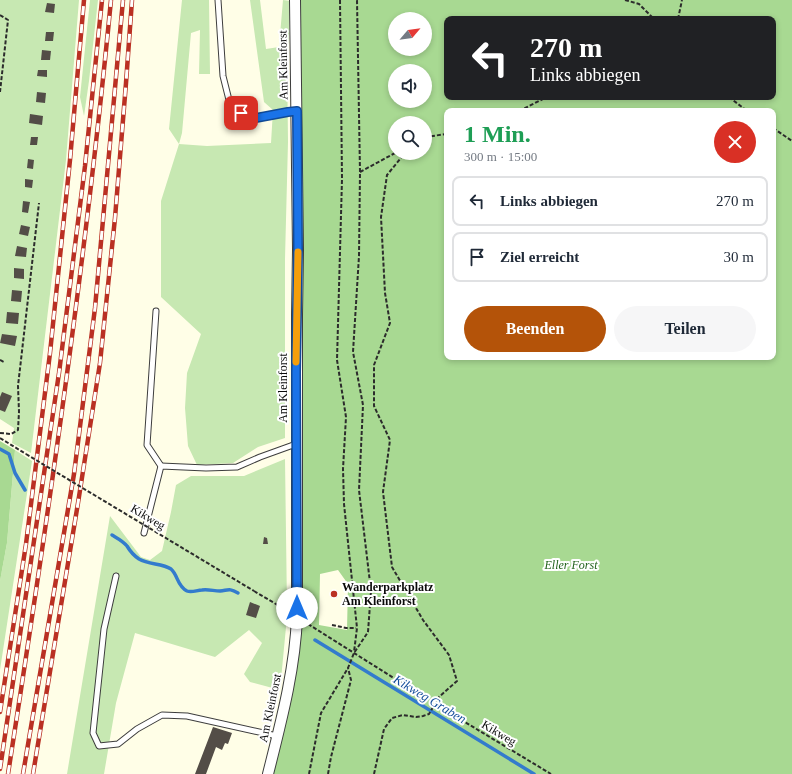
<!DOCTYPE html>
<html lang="de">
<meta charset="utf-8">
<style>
body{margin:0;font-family:"Times New Roman",serif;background:#f6f6f7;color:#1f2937;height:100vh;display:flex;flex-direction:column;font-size:15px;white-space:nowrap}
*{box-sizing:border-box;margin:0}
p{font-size:13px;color:#747a83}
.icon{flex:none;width:22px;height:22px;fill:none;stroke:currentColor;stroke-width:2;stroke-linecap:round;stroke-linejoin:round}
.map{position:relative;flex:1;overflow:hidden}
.sheet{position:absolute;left:444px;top:108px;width:332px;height:252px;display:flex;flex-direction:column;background:#fff;border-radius:8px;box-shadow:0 2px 6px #0003}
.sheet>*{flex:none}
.top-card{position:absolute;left:444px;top:16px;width:332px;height:84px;border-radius:8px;box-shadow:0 2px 6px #0003;background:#202124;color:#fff;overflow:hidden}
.needle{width:26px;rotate:61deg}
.fabs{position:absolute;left:388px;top:12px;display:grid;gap:8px}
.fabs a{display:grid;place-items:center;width:44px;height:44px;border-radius:50%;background:#fff;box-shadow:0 2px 6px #0003;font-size:20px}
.pin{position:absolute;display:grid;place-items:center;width:34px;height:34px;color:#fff;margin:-17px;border-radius:8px;box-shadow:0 2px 6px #0006}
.me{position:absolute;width:44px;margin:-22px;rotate:0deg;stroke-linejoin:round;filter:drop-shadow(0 0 3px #0008)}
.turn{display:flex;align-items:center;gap:14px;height:84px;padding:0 20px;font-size:18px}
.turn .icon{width:52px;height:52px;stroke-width:2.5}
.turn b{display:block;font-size:28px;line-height:34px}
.round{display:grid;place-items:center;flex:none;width:42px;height:42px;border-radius:21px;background:#f6f6f7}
.headline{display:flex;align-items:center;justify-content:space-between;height:68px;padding:0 20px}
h1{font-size:24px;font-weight:700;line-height:30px;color:#1e9e55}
.cta{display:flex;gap:8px;margin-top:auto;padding:8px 20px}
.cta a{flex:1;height:46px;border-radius:24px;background:#b45309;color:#fff;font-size:16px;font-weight:700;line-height:46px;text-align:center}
.cta a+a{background:#f6f6f7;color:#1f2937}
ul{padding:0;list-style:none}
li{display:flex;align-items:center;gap:12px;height:50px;margin:0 8px 6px;padding:0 12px;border:2px solid #e0e1e3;border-radius:8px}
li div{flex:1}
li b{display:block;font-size:15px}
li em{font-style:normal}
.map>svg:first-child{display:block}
.green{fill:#c7e8b2}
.forest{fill:#a8d992;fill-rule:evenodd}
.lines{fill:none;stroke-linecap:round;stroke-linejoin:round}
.stream{stroke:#337bcd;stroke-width:3.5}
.building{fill:#534d47}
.lane-casing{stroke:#3d3d3d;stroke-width:7}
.street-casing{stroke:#3d3d3d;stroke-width:12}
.path{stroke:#2c2c2c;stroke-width:2;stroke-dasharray:4 2;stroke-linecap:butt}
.lane{stroke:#fff;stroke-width:5}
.street{stroke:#fff;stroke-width:10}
.rail-casing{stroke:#ba3023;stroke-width:4.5}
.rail{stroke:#fff;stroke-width:3;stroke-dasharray:9;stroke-linecap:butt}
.path-bridge{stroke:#2c2c2c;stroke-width:2;stroke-dasharray:4 2;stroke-linecap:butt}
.route-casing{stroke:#114b97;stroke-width:10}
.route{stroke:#1a73e8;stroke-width:7}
.slow{stroke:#f59e0b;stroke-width:7}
.poi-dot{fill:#ba3023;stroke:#fff;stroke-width:1.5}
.labels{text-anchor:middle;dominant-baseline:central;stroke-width:4;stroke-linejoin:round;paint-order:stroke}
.street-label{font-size:12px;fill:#0a0a0a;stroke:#fff}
.park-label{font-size:12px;font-style:italic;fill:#21611b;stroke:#fff}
.poi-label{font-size:12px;font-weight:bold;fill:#0a0a0a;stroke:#fff;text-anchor:start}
.water-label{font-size:13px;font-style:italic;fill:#144e9b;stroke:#fff}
</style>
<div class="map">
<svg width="792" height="774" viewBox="0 0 792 774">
<rect width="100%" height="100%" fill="#fffee7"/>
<g class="green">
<polygon points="0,0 79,0 66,160 31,453 12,443 14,428 0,419"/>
<polygon points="90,0 98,0 89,81 84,116 80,97"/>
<polygon points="182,0 209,0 210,74 199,74 200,30 191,33 182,133 179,144 207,146 271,143 273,110 264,102 250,0 260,0 266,49 279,47 283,0 290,1 289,36 287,57 288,142 285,259 285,438 258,447 233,463 197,465 188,446 185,408 187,373 201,334 161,297 161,201 179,144 169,129"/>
<polygon points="15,450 32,461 0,670 0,581 7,543"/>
<polygon points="285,459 287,608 286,627 280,690 250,682 244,674 262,643 249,630 215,657 135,633 116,703 104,774 67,774 110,516 141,557 150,560 162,551 171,512 176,485 191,476 244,476"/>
</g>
<g class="forest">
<path d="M298,0H792V774H271L296,665ZM395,19H425V49H395ZM447,19H773V97H447ZM395,71H425V101H395ZM447,111H773V357H447ZM395,123H425V153H395ZM338,570L348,584L347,630L319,625L320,574Z"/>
<polygon points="0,441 15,450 7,543 0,581"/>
</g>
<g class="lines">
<g class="stream">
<polyline points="0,449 9,454 15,473 25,490"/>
<path d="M112,535C117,538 123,541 127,546C130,551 133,555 139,559C149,565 162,563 171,569C178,575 177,586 187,591C192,593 197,590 202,590C208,589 214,591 220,591C229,590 229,588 238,593"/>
<polyline points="315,640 534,774"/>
</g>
</g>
<g class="building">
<polygon points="47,3 55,4 54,13 45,12"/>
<polygon points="46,32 54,32 53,41 45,41"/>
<polygon points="42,50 51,51 50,60 41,60"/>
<polygon points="38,70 47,70 47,77 37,76"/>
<polygon points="37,92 46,93 45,103 36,102"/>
<polygon points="30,114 43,116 42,125 29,123"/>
<polygon points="31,137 38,137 37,145 30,145"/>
<polygon points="28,159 34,160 33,169 27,168"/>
<polygon points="25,179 33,180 32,188 25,187"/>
<polygon points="23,201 30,202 28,213 22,212"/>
<polygon points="21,225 30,227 28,236 19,234"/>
<polygon points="17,246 27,248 26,257 15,256"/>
<polygon points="14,268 24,269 24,279 14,278"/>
<polygon points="12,290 22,291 21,302 11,301"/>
<polygon points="7,312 19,313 18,324 6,323"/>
<polygon points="2,334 17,336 15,346 0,343"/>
<polygon points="2,392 12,396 5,412 0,410 0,397"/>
<polygon points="264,537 267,538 268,544 263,544"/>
<polygon points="250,602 260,606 256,618 246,615"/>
<polygon points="213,727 232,733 228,744 225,743 222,750 216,747 206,774 195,774"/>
</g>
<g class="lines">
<g class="lane-casing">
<g id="lane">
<polyline points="218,0 223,76 231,108 251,119 288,112 297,111"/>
<polyline points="156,311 147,445 161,466"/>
<polyline points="144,533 161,466 206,468 237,467 260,457 296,444"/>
<polyline points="116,576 104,629 93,733 99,746 118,744 137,729 162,715 187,716 277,736"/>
</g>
</g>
<g class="street-casing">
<path id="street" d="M268,774C281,722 295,670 297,617V315L298,250L295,0"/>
</g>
<g class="path">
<polyline points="340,0 342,179 337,360 346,417 343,469 344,504 357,628 354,652"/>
<polyline points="625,0 639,4 654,19"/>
<polyline points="0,15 8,20 0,92"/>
<polyline points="678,19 682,0"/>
<polyline points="729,97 747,111"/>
<polyline points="519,111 547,97"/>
<polyline points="773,128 792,141"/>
<polyline points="425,137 447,134"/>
<polyline points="360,172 395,153"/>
<polyline points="0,360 4,362"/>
<polyline points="0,433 11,434 18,430 19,412 18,386 39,203"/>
<polyline points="0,438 26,454"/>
<polyline points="254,591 286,610"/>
<polyline points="308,624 435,704 551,774"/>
<polyline points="332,625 346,628 356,628"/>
<polyline points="309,774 321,713 348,668 354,653 368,632 371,591 359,490 363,405 353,352 359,256 360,172 357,0"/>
<polyline points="328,774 331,757 351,680 348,668"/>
<polyline points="374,774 384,729 392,718 403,715 416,717 423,716 429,714 439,697 457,681 449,655 423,620 392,567 383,492 390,440 374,406 374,365 390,323 385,293 381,217 387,175 405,153"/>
</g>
<use href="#lane" class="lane"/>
<use href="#street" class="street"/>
<g class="rail-casing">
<g id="rail">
<polyline points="0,712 26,544 50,353 70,160 84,0"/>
<polyline points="0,769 59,373 85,166 102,0"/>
<path d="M8,774C48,517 86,259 111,0"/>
<polyline points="23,774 74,474 95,308 123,0"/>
<polyline points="33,774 78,503 100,363 115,218 126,83 132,0"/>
</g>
</g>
<use href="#rail" class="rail"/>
<polyline class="path-bridge" points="26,454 254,591"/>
</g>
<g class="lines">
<g class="route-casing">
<polyline id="route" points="241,113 251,119 288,112 297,111 298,250 296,372 297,608"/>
</g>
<use href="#route" class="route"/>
<polyline class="slow" points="296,362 298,252"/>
</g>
<circle class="poi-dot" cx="334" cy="594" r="4"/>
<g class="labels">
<g class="street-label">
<text transform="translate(283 65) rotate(-91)">Am Kleinforst</text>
<text transform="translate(283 388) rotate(-90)">Am Kleinforst</text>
<text transform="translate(148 517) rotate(31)">Kikweg</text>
<text transform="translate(270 708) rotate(-78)">Am Kleinforst</text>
<text transform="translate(499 733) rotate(31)">Kikweg</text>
</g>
<g class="park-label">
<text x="571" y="565">Eller Forst</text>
</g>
<g class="poi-label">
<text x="342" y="587">Wanderparkplatz<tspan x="342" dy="14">Am Kleinforst</tspan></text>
</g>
<g class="water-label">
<text transform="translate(430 699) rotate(31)">Kikweg Graben</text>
</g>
</g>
</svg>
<div class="fabs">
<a><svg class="needle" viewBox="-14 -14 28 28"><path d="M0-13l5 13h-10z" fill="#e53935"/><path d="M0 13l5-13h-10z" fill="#747a83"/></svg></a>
<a><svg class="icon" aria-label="sound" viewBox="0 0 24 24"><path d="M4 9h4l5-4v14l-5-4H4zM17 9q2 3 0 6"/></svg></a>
<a><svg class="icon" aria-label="search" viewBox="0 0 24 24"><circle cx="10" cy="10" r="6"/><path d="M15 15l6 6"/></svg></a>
</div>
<div class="pin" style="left:241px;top:113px;background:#d93025"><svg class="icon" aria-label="arrive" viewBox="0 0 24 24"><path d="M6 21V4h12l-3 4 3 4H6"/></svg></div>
<svg class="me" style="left:297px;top:608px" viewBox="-20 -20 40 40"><circle r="19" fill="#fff"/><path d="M0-13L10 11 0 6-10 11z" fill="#1a73e8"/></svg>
<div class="top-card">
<div class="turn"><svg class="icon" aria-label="left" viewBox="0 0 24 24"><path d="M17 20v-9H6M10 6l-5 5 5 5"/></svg><div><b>270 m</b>Links abbiegen</div></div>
</div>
<section class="sheet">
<div class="headline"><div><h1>1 Min.</h1><p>300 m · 15:00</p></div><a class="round" style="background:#d93025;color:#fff"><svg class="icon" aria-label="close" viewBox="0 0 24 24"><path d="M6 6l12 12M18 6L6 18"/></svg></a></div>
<ul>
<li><svg class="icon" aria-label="left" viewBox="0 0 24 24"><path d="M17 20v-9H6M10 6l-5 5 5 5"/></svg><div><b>Links abbiegen</b></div><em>270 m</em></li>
<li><svg class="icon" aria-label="arrive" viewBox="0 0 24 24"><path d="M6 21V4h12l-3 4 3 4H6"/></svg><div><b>Ziel erreicht</b></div><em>30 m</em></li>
</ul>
<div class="cta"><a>Beenden</a><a>Teilen</a></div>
</section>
</div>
